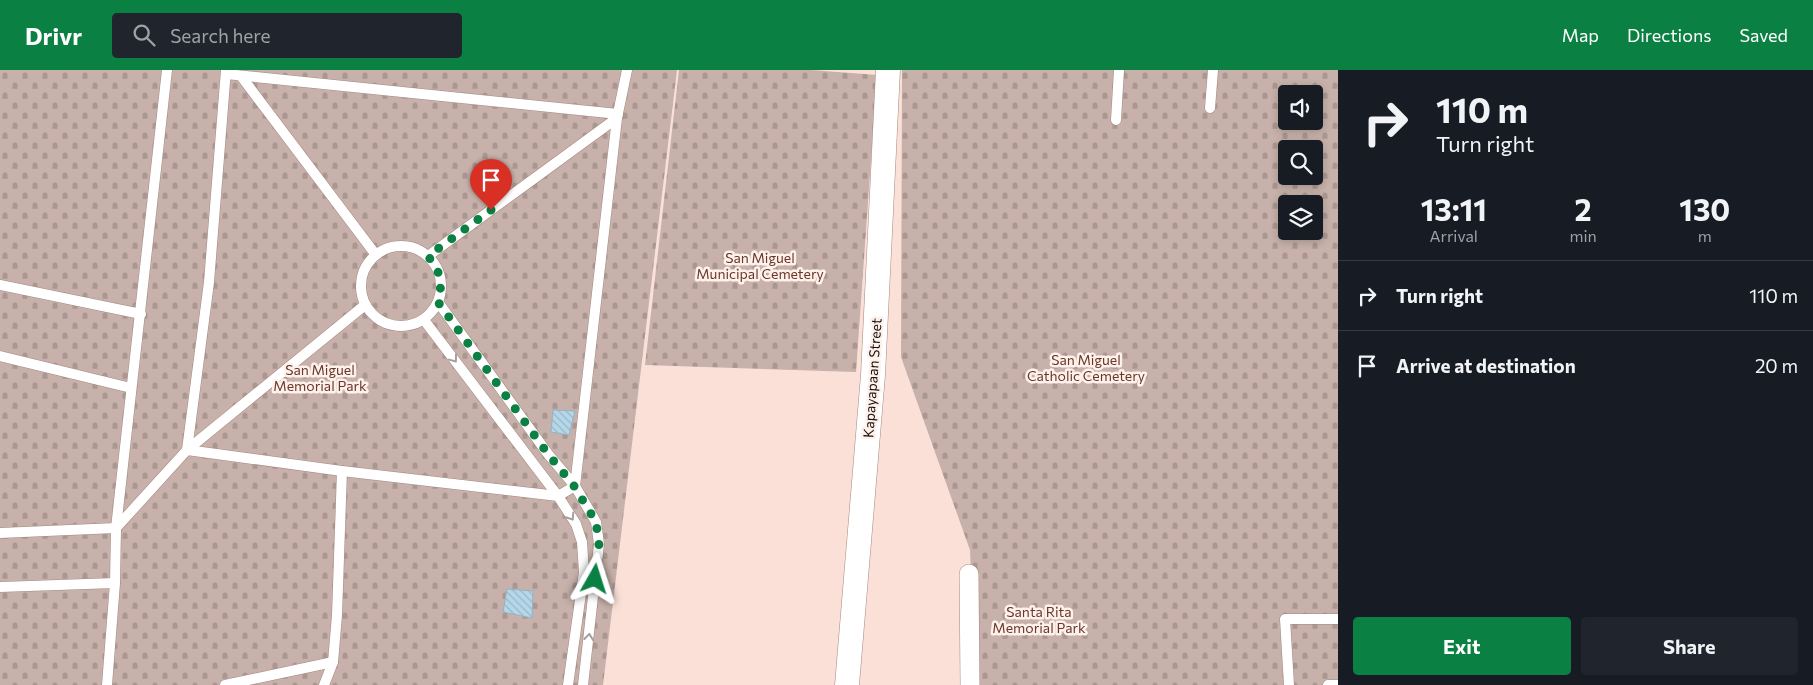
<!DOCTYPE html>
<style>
body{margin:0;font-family:Commissioner,sans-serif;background:#20242c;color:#f1f3f6;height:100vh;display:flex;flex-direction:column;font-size:19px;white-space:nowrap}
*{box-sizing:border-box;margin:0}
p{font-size:16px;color:#9ea1a6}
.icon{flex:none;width:28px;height:28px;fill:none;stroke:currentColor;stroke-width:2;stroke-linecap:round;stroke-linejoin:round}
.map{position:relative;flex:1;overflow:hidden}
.sheet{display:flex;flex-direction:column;background:#171b24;width:475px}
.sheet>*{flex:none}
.top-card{background:#171b24;color:#f1f3f6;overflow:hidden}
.controls{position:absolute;left:1278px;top:15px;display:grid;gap:10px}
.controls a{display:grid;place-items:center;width:45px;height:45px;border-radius:5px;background:#171b24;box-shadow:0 2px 8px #0003;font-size:25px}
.pin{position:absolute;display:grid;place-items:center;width:42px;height:42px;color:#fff;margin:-51px -21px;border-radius:50% 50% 50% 0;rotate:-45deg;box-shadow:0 0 5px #0007}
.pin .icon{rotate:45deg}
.me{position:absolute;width:55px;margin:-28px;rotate:6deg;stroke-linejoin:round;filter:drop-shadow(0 0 4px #0008)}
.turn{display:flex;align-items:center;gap:18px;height:105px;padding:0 15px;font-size:22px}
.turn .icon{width:65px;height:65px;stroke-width:2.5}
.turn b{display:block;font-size:35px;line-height:42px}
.eta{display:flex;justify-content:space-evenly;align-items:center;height:85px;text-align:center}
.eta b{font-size:30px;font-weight:700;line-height:35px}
.button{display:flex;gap:10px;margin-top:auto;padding:10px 15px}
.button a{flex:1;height:58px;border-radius:5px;background:#0b8043;color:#fff;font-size:20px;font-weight:700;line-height:58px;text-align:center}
.button a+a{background:#20242c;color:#f1f3f6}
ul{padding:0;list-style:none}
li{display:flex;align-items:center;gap:15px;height:70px;padding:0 15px;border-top:1px solid #363941}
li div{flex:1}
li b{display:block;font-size:19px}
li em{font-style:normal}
header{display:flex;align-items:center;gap:30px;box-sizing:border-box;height:70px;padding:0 25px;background:#0b8043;color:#fff}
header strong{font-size:24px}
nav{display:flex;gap:28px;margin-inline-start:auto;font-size:18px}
.search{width:350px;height:45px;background:#20242c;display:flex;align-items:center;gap:12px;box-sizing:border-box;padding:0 18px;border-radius:5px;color:#9ea1a6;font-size:19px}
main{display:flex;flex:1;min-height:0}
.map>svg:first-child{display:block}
.cemetery{fill:url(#cemetery-stones);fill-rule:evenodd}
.building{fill:url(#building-back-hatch);stroke:#96b2c3}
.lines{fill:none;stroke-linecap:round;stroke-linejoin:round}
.service-casing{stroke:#a6887f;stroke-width:11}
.minor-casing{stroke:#a6887f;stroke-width:20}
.tertiary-casing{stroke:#a6887f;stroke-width:25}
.service{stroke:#fff;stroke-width:10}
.minor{stroke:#fff;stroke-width:19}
.tertiary{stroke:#fff;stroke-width:24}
.oneway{stroke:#a39f9d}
.route{stroke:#0b8043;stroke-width:9;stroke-dasharray:0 16.2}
.labels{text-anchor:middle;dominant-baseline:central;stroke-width:5;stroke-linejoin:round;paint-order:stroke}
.park-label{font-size:14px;fill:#693728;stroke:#fef1ec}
.street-label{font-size:14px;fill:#180e0b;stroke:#fef1ec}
</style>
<header>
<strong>Drivr</strong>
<div class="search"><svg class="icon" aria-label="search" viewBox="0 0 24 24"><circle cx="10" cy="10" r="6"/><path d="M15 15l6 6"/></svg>Search here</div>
<nav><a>Map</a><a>Directions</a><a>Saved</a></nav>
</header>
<main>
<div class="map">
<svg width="1338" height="615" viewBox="0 0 1338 615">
<defs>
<pattern id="cemetery-stones" width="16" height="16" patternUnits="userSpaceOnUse" patternTransform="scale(1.25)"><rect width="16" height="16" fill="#c7b1aa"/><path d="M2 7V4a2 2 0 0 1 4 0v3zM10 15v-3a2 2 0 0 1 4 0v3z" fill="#aa9791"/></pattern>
<pattern id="building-back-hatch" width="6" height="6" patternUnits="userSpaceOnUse" patternTransform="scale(1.25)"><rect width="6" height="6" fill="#b5d7ea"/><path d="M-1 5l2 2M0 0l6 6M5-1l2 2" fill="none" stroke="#9bb7c7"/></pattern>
</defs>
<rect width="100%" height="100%" fill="#fbe0d8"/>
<g class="cemetery">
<polygon points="0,0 677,0 603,615 0,615"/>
<polygon points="679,0 811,0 877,5 856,302 645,295"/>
<path d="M902,0H1338V615H976L970,480L901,287ZM1286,24H1314V51H1286ZM1286,79H1314V106H1286ZM1286,134H1314V161H1286Z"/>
</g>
<g class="building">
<polygon points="553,340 575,341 569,365 551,362"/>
<polygon points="507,519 533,521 532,548 503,542"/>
</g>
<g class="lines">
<g class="service-casing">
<g id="service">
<polyline points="226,0 209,212 187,380 342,401 558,426 575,416 617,48 627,0"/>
<polyline points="226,4 618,44"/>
<polyline points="241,6 376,185"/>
<polyline points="1210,38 1213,0"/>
<polyline points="1116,50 1119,0"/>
<circle cx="401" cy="216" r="40"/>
<polyline points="428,186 617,48"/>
<polyline points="0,215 141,244"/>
<polyline points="438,232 548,384 575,416 596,452 599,474 583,615"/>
<polyline points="424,250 558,426 576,454 582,472 584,502 568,615"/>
<polyline points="0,286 131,318"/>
<polyline points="0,463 116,458 187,380 365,235"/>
<polyline points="0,517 115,513"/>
<polyline points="107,615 115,513 116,458 167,0"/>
<polyline points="225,615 333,592"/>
<polyline points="324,615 333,592 337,545 342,401"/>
<polyline points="1289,615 1285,549 1338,549"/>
<polyline points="1328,615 1338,615"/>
</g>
</g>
<g class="minor-casing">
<polyline id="minor" points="969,504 970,615"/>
</g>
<g class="tertiary-casing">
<polyline id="tertiary" points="847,615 873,305 888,0"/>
</g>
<use href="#service" class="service"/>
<use href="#minor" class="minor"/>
<use href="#tertiary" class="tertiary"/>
</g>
<defs><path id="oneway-chevron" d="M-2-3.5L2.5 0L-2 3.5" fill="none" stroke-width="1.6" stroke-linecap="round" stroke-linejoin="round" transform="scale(1.25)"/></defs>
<g class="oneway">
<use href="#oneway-chevron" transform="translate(454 289) rotate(53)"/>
<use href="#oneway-chevron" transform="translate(571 447) rotate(57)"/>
<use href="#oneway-chevron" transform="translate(589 567) rotate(-83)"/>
</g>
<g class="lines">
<path class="route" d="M491,140L428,186C441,204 443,210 438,232L548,384L574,416L596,452L599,474L595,509"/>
</g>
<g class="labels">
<g class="park-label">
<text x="760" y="187">San Miguel<tspan x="760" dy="16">Municipal Cemetery</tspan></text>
<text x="1086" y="289">San Miguel<tspan x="1086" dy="16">Catholic Cemetery</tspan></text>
<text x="320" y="299">San Miguel<tspan x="320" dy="16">Memorial Park</tspan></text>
<text x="1039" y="541">Santa Rita<tspan x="1039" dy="16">Memorial Park</tspan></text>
</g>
<g class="street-label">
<text transform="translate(872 308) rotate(-86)">Kapayapaan Street</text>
</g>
</g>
</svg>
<div class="controls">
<a><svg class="icon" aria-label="sound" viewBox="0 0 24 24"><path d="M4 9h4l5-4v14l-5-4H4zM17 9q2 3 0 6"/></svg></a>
<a><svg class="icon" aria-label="search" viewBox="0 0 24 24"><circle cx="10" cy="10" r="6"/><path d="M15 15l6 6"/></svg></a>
<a><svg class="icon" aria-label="layers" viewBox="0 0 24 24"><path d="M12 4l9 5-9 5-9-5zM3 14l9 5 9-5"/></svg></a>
</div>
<div class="pin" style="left:491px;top:140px;background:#d93025"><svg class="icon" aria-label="arrive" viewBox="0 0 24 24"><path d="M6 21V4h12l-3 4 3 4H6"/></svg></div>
<svg class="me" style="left:595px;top:509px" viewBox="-20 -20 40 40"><path d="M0-17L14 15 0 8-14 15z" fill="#0b8043" stroke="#fff" stroke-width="4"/></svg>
</div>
<section class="sheet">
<div class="top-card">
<div class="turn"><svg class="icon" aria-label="right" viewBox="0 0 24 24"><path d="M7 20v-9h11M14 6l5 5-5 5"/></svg><div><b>110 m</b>Turn right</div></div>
</div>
<div class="eta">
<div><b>13:11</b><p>Arrival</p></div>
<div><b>2</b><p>min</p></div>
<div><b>130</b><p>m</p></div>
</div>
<ul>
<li><svg class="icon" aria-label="right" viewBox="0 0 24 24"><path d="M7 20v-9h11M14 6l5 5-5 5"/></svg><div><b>Turn right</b></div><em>110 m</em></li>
<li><svg class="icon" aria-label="arrive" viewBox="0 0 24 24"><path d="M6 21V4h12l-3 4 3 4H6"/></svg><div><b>Arrive at destination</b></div><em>20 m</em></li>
</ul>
<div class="button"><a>Exit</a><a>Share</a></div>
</section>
</main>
